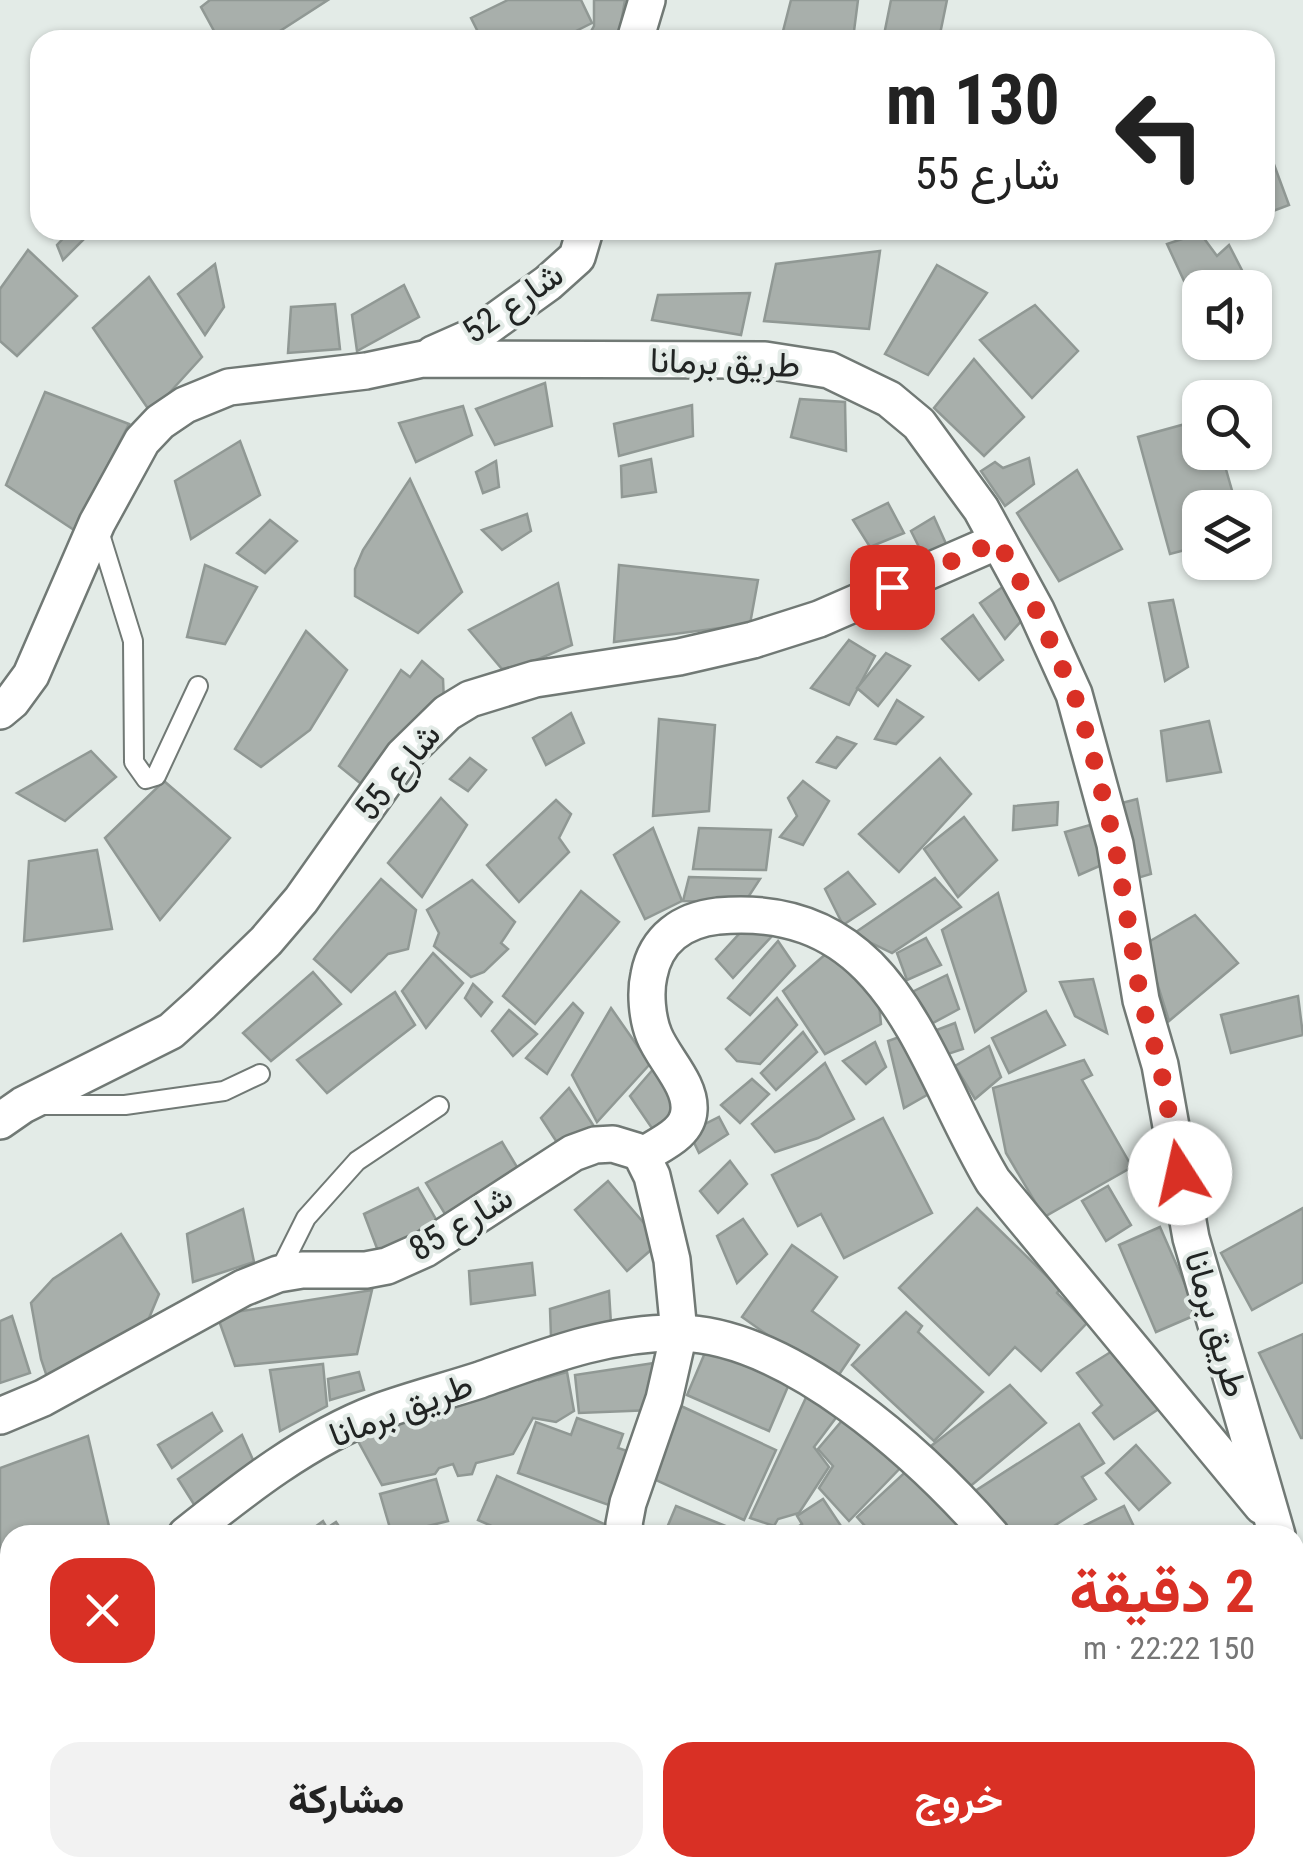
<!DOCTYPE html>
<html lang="ar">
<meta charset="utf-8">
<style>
body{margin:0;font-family:"Roboto Condensed",Vazirmatn,sans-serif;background:#f2f2f2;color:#222;direction:rtl;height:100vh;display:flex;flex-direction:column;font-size:38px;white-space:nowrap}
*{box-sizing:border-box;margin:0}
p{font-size:32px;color:#767676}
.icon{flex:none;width:55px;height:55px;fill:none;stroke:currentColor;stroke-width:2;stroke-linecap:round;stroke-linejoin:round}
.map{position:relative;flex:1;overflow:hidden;direction:ltr}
.details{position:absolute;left:0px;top:1525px;width:1305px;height:352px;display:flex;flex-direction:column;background:#fff;border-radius:30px 30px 0 0;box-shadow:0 2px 8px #0004;direction:rtl}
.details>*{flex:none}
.guide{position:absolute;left:30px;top:30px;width:1245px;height:210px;border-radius:30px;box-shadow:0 2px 8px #0004;direction:rtl;background:#fff;color:#222;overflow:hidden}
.tools{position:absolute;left:1182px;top:270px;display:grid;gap:20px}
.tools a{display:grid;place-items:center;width:90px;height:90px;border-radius:20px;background:#fff;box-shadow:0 2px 8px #0004;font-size:50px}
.pin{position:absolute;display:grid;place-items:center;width:85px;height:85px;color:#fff;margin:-42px;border-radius:20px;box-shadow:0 5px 15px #0006}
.me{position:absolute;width:110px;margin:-55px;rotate:350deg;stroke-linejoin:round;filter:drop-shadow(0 0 8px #0008)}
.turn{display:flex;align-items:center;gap:35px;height:210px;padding:0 50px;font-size:45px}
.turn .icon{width:130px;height:130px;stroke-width:2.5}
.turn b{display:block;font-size:70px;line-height:85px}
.round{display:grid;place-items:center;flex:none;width:105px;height:105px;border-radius:30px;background:#f2f2f2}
.summary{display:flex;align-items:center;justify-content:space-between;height:170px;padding:0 50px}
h1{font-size:60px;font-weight:700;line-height:75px;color:#d93025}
.primary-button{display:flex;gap:20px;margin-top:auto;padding:20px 50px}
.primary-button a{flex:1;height:115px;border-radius:30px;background:#d93025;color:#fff;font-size:40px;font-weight:700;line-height:115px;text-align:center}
.primary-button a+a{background:#f2f2f2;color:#222}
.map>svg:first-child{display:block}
.building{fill:#a8afab;stroke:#909894;stroke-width:2.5}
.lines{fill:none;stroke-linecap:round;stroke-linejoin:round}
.service-casing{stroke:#717975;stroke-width:22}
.minor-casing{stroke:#717975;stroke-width:40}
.service{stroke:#fff;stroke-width:18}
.minor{stroke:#fff;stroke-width:35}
.route{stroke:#d93025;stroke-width:18;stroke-dasharray:0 32.4}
.labels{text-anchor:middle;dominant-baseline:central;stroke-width:8;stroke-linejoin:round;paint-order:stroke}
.street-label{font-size:35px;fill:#212423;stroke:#e3ebe7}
</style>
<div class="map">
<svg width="1303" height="1876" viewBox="0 0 1303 1876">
<rect width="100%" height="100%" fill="#e3ebe7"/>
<g class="building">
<polygon points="210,0 328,0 266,40 219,40 201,7"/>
<polygon points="508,0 581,0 592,23 558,40 482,40 471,18"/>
<polygon points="594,0 625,0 618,40 586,40 594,26"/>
<polygon points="791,0 858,0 853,39 782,35"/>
<polygon points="891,0 947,0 939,39 883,40"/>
<polygon points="1265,140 1289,205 1265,214"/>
<polygon points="71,230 85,238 63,260 57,245"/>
<polygon points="1200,233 1217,256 1229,245 1247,280 1234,288 1200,288 1200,305 1196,307 1167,244"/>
<polygon points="28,250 77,296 17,356 0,341 0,289"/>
<polygon points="880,251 869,329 764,321 776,264"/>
<polygon points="215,264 224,307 205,335 178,294"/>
<polygon points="937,265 987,293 928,375 885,354"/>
<polygon points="149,277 202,357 151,413 93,328"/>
<polygon points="404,285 419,317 357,351 352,315"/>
<polygon points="750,293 741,335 652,320 658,295"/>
<polygon points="335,304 340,349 288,353 291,307"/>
<polygon points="1035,305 1078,351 1032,398 980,340"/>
<polygon points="974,359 1024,417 984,456 934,408"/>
<polygon points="545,383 552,426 495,445 476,409"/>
<polygon points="45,392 129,424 74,530 6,485"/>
<polygon points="800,399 845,402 846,451 791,437"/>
<polygon points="692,405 693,436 619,456 614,424"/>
<polygon points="463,406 472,435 416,462 399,423"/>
<polygon points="1200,420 1200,452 1221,452 1237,508 1200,508 1200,546 1170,554 1138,437"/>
<polygon points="240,441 260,495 191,539 175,481"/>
<polygon points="1029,458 1034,484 1005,506 981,471 995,462 1003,468"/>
<polygon points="651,459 656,492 622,497 621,466"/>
<polygon points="496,461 499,487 483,493 476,472"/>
<polygon points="1077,470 1122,549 1059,581 1017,513"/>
<polygon points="410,479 462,592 418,633 355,596 355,569 363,550"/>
<polygon points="888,503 904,533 870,547 853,520"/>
<polygon points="527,514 531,531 502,550 482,530"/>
<polygon points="934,517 947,546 924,557 911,531"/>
<polygon points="270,520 297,541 265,573 237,553"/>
<polygon points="205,565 257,587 225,644 187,637"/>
<polygon points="619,565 758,580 750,624 614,642"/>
<polygon points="558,583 572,645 529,663 502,669 469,630"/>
<polygon points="1004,586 1024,618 1005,639 980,603"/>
<polygon points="1173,600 1188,667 1165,681 1149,603"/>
<polygon points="973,615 1003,660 979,680 942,639"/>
<polygon points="306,631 347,670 310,730 261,767 235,749"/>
<polygon points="849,640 875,656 849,705 811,688"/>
<polygon points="886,653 910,666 878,706 857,688"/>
<polygon points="422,661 443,679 444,702 365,787 339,766 401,670 410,677"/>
<polygon points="897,700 923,717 896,744 875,739"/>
<polygon points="571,713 584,743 546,765 533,738"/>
<polygon points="659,719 715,725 709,811 653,816"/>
<polygon points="1209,721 1221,772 1167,781 1161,731"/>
<polygon points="837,737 856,744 836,768 817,762"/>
<polygon points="91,751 116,777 65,821 17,793"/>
<polygon points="470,758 486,770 468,791 450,779"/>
<polygon points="940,758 971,794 899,872 859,834"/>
<polygon points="164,781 230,838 160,920 105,838"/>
<polygon points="803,781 829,801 803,845 780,837 797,816 788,798"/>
<polygon points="441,798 467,825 422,897 388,863"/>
<polygon points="1137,799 1151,874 1131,880 1118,804"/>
<polygon points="556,800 571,814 559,838 569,852 519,902 487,865"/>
<polygon points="1058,802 1057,825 1013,830 1014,806"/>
<polygon points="964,817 997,860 958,897 924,849"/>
<polygon points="1090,825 1104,864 1079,875 1065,832"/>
<polygon points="653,828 682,901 645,919 614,855"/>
<polygon points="699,828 771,830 766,870 693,869"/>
<polygon points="97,850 112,929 24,941 29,861"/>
<polygon points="848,872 875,904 843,925 825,889"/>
<polygon points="689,877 760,879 745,902 683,901"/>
<polygon points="935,878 961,907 892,953 853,934"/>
<polygon points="381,879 416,910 408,949 388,954 351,992 314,959"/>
<polygon points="472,880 515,922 501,943 508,949 484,972 471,977 434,946 439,933 427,910"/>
<polygon points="581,891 619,922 535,1024 503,996"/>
<polygon points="998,893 1026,991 975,1032 942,930"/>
<polygon points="1195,915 1238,963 1169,1021 1145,944"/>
<polygon points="752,920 773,935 733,978 716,959"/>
<polygon points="926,938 941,965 907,980 897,953"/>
<polygon points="778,941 795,966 750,1015 728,998"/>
<polygon points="835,946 878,994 881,1024 825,1054 783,991"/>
<polygon points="433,953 463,983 426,1028 402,991"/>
<polygon points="313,972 341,1004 271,1061 243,1033"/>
<polygon points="947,975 959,1009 931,1024 912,992"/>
<polygon points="1093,979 1107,1033 1075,1016 1060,982"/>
<polygon points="473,984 492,1002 481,1016 465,998"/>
<polygon points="395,992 415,1025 327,1093 297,1060"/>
<polygon points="1298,996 1303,1035 1231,1053 1221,1015"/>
<polygon points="777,998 797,1025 760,1064 737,1061 726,1049"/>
<polygon points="573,1003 583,1013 547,1074 526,1058"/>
<polygon points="611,1008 650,1064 597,1122 572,1075"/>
<polygon points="509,1010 537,1034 513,1056 492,1031"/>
<polygon points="1046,1011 1065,1045 1009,1073 992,1038"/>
<polygon points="955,1023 963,1049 942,1056 934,1031"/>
<polygon points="803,1032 817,1052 776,1090 761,1073"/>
<polygon points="910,1033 934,1091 904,1108 888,1041"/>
<polygon points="875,1042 886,1067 866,1084 843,1061"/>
<polygon points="989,1046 1001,1077 975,1099 955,1066"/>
<polygon points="1084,1060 1092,1075 1082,1080 1132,1167 1044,1217 1006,1153 993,1088"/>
<polygon points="825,1063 854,1119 818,1138 775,1152 752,1124"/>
<polygon points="655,1067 685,1115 658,1137 630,1096"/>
<polygon points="752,1079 769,1094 740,1123 721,1105"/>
<polygon points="569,1088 595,1128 562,1150 541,1118"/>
<polygon points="719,1117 728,1134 699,1153 689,1132"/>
<polygon points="883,1118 932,1213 844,1258 821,1214 798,1226 772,1175"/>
<polygon points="502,1142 523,1177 450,1222 426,1183"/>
<polygon points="730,1161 747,1184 718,1213 700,1191"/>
<polygon points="608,1181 660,1242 627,1271 575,1210"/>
<polygon points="1108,1186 1131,1225 1106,1241 1082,1201"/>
<polygon points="418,1188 441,1228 381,1259 364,1214"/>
<polygon points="977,1208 1060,1289 1057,1293 1087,1323 1041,1371 1015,1347 989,1375 899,1288"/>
<polygon points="1303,1208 1303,1282 1252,1310 1221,1253"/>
<polygon points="243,1209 254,1262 193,1282 187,1234"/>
<polygon points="743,1219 767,1254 737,1283 717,1236"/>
<polygon points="1160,1227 1198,1314 1156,1332 1119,1245"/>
<polygon points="121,1234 159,1294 142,1335 49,1383 41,1359 31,1303 53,1279"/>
<polygon points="792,1245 837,1277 812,1311 859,1345 834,1382 742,1317"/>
<polygon points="532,1263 535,1295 471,1304 469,1271"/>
<polygon points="372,1290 357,1354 235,1366 217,1315"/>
<polygon points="609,1291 611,1324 551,1337 550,1309"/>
<polygon points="906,1312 922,1326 918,1332 983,1392 934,1441 852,1365"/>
<polygon points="12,1316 30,1373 0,1383 0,1321"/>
<polygon points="1303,1334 1303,1438 1301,1438 1259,1353"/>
<polygon points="707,1348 772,1369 789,1384 769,1431 687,1395"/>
<polygon points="1117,1348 1166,1404 1114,1439 1093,1413 1102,1405 1077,1373"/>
<polygon points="654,1363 653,1410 579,1413 575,1375"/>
<polygon points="323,1364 327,1406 280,1431 270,1370"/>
<polygon points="359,1372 364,1390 330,1400 328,1379"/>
<polygon points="567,1372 574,1411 556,1422 533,1418 513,1454 476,1463 472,1474 458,1476 453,1464 439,1468 435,1474 382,1485 358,1441 428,1406 537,1375 539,1380"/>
<polygon points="1010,1385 1046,1423 967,1489 931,1446"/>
<polygon points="809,1391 841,1411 814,1447 829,1467 799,1513 778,1519 774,1526 750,1518"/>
<polygon points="681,1406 776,1450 744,1520 649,1477"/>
<polygon points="212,1413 222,1431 172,1468 158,1445"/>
<polygon points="846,1416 908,1460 849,1521 819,1488 833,1466 818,1449"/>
<polygon points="577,1418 623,1434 618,1448 639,1455 620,1509 518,1473 536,1422 571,1435"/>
<polygon points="1079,1424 1104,1463 1082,1477 1096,1499 1040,1535 998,1535 972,1493"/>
<polygon points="242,1435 254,1462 195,1506 178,1479"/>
<polygon points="88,1436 111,1535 10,1535 10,1584 0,1589 0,1468"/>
<polygon points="1136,1445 1170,1483 1139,1510 1106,1473"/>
<polygon points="915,1463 974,1535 873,1535 857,1517"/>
<polygon points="497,1476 622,1532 620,1535 512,1535 478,1520"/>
<polygon points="436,1479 448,1521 392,1535 380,1494"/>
<polygon points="823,1499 847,1535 791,1535 789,1533 802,1524 797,1516"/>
<polygon points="676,1506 748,1535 664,1535"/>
<polygon points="1124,1506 1138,1535 1065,1535"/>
<polygon points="323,1521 327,1528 336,1522 345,1535 304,1535"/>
<polygon points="1303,1752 1303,1795 1295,1799 1295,1756"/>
<polygon points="10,1771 10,1854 0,1858 0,1774"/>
<polygon points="1303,1848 1303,1876 1287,1876 1285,1868 1295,1868 1295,1852"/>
<polygon points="67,1868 144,1868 143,1876 67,1876"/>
<polygon points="469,1868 528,1868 524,1876 487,1876"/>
<polygon points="557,1868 595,1868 611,1876 553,1876"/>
<polygon points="901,1868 998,1868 1001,1876 906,1876"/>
<polygon points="1009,1868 1059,1868 1043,1876 1013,1876"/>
<polygon points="1219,1868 1276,1868 1279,1876 1190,1876"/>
</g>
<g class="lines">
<g class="service-casing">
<g id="service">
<polyline points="98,528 133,641 134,762 146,779 156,776 198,686"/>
<polyline points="39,1105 125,1105 224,1091 260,1074"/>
<polyline points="278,1274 306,1218 357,1161 439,1106"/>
</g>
</g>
<g class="minor-casing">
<g id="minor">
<polyline points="635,40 647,0"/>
<polyline points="433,354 476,335 548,283 577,257 585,230"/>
<polyline points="0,711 12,701 31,675 97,523 142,441 160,422 185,405 229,387 366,371 423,359 765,360 829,370 889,399 919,424 981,509 1036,610 1074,694 1115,844 1141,1000 1160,1065 1191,1238 1277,1535"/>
<polyline points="0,1121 23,1105 171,1031 202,1003 266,941 301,900 403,756 447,713 470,699 535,679 679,657 753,640 819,619 998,541"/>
<path d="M642,1156C660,1144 688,1134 689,1110C691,1084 663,1058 654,1035C647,1018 645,992 649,975C656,938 683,920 718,916C894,900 922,1063 993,1181L1262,1506"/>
<polyline points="0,1416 43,1398 243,1288 278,1274 302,1270 366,1270 387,1266 425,1249 573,1153 595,1145 613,1144 636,1151 642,1156 652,1176 672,1260 679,1333 664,1399 628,1503 624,1524 626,1535"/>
<path d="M186,1535C245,1488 307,1439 378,1412C411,1400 446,1391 480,1380C545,1357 608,1332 679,1333C790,1335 921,1455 991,1535"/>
<polyline points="1295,1606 1303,1637"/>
<polyline points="0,1688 10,1680"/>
<polyline points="641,1868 650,1876"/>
<polyline points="1138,1868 1141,1876"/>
<polyline points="527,1876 531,1868"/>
</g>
</g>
<use href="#service" class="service"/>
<use href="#minor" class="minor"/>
</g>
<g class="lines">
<polyline class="route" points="892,587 998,541 1036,610 1074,694 1091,748 1115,844 1141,1000 1160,1065 1180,1173"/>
</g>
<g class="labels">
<g class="street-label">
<text transform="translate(513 303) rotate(-35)">شارع 52</text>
<text transform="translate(725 363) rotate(2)">طريق برمانا</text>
<text transform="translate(398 772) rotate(-51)">شارع 55</text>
<text transform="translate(461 1223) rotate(-31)">شارع 85</text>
<text transform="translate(1216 1324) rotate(74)">طريق برمانا</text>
<text transform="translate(401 1410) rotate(-21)">طريق برمانا</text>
</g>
</g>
</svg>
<div class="tools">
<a><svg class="icon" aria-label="sound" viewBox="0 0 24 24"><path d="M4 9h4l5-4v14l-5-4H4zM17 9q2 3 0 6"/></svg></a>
<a><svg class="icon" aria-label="search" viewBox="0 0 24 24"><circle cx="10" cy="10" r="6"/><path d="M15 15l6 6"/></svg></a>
<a><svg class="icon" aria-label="layers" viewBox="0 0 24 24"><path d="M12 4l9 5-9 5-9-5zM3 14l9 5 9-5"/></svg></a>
</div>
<div class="pin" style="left:892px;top:587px;background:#d93025"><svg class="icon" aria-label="arrive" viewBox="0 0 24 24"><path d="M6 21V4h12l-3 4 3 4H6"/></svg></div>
<svg class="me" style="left:1180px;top:1173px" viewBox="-20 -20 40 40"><circle r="19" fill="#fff"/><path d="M0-13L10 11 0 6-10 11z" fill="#d93025"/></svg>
<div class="guide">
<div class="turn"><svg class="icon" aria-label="left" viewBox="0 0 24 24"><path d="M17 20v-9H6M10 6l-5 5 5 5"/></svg><div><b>130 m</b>شارع 55</div></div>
</div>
<section class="details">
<div class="summary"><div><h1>2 دقيقة</h1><p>150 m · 22:22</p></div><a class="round" style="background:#d93025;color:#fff"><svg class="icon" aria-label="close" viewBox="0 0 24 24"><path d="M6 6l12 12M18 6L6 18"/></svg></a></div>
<div class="primary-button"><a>خروج</a><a>مشاركة</a></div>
</section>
</div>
